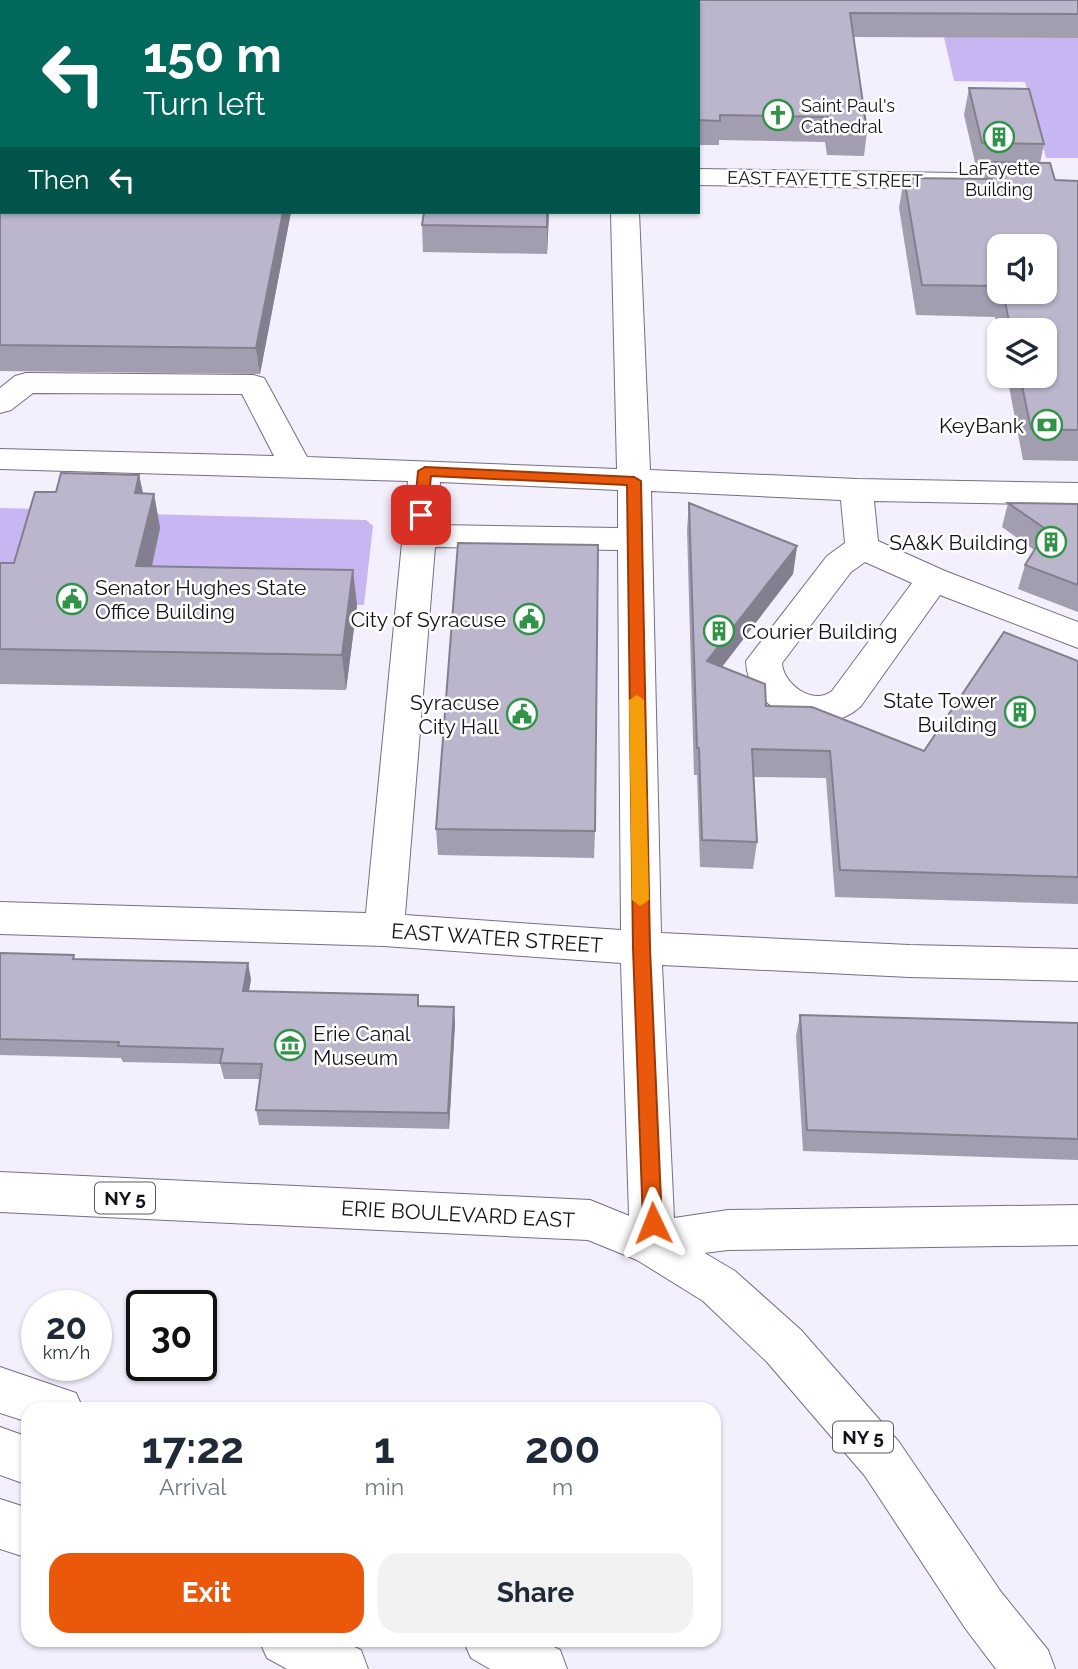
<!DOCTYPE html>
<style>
body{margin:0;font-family:Raleway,sans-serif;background:#f2f2f3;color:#1f2937;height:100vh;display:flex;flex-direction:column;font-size:26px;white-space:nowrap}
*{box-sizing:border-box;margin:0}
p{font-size:23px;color:#747a83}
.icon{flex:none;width:38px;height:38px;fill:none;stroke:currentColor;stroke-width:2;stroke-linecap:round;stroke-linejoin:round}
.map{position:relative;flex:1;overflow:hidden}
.details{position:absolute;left:21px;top:1402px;width:700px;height:245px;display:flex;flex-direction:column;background:#fff;border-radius:21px;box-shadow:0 2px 5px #0004}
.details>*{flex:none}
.top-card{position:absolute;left:0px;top:0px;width:700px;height:214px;box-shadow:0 2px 5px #0004;background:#00695c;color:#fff;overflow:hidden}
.tools{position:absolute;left:987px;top:234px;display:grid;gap:14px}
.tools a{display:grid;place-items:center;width:70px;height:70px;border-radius:14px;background:#fff;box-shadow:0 2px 5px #0004;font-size:35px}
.speed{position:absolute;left:21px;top:1290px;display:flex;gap:14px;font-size:35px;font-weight:700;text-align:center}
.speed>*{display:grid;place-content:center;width:91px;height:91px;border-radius:50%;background:#fff;box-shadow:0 2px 5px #0004;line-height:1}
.speed small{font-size:18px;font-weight:400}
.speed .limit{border:4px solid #111;border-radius:10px;background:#fff;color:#111}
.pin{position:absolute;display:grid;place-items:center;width:60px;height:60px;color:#fff;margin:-30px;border-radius:14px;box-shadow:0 4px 10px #0006}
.me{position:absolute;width:77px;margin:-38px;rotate:358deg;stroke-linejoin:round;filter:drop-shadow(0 0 5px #0008)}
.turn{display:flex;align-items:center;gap:24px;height:147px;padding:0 28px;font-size:32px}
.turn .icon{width:91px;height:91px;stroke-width:2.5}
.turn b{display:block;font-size:49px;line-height:60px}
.then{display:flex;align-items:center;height:66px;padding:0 28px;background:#0003;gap:14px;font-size:26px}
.eta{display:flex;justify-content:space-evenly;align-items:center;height:119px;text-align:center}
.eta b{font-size:42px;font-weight:700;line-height:49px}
.cta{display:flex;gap:14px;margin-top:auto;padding:14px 28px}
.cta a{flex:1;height:80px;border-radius:21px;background:#ea580c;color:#fff;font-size:28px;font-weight:700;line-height:80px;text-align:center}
.cta a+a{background:#f2f2f3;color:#1f2937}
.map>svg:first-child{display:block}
.green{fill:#c8b6f3}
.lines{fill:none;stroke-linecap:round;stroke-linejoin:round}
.minor-casing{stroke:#746f82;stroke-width:2}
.major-casing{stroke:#746f82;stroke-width:2}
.highway-casing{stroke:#746f82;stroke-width:2}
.minor{fill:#fff;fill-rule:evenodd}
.major{fill:#fff;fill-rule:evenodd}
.highway{fill:#fff;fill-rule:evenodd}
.wall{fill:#a29daf;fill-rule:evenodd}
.shaded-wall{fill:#847f8f}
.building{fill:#bcb6cc;stroke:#847f8f;stroke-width:2}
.route{fill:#ea580c;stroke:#983908;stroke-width:2}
.slow{fill:#f59e0b}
.labels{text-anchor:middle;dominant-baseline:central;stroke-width:5;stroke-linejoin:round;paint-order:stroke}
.far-poi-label{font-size:18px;fill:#141119;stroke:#fff;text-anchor:start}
.far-street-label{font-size:18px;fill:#141119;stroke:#fff}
.shield{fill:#fff;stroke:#5a585e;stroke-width:2}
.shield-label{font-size:19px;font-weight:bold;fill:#141119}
.poi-label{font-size:21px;fill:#141119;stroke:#fff;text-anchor:end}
.street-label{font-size:21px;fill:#141119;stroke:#fff}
</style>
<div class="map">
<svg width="1078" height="1669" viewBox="0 0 1078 1669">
<rect width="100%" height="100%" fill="#f3effd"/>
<g class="green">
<polygon points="944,37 1078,38 1078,158 1046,158 1025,82 954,81"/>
<polygon points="0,508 69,510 0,597"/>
<polygon points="145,514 366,520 373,526 364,605 144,601"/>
</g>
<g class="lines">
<g class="minor-casing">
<g id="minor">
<rect x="612" y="0" width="24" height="2"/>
<polygon points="698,169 957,173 967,175 971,181 967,187 957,189 698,185"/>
<path d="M611,212H639L650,470L857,479L1078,483V505L874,501L878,541L945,571L1078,622V648L940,595L861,706C824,742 747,712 746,661L827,556L845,543L841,500L651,491L661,933L909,945L1078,949V981L909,977L662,965L674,1218L728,1210L1078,1205V1245L728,1250L680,1256L653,1266L637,1260L630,1246L621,963L384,946L0,934V902L366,913L408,481L0,469V449L274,456L242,394L33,393L11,410L0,413V388L15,376L26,373L253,375L264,378L268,385L307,457L617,469ZM440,482L618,490V528L437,525ZM435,547L618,550L621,930L405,915ZM865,562L912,583L832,691C813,706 783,684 782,663L851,572Z"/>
</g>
</g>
<g class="major-casing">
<polygon id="major" points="0,1172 590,1200 669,1232 735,1271 801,1330 899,1442 1001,1592 1048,1650 1055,1669 996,1669 965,1628 865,1476 767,1362 703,1301 637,1260 588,1240 0,1212"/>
</g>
<g class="highway-casing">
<g id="highway">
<polygon points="0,1367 76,1393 83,1409 28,1409 28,1422 0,1413"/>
<polygon points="0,1427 28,1437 28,1485 0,1475"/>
<polygon points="0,1499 28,1508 28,1558 0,1549"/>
<polygon points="259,1640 339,1640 361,1650 368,1669 287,1669 267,1658"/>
<polygon points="463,1640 540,1640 560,1650 567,1669 490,1669 471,1658"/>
</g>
</g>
<use href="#minor" class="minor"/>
<use href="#major" class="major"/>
<use href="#highway" class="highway"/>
</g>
<g class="wall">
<polygon points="670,0 1078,0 1078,38 853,37 867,131 864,156 827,155 825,142 719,140 719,145 698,145 698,2 671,2"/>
<polygon points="2,35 2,141 0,141 0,36"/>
<path d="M969,88L1044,144L1040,163L1055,180L1078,181V461L1023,460L1007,376H1045V331H999V337L995,317L916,315L899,208L904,178L984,179L986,171H977L964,115ZM999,247L1045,292H999Z"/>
<polygon points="0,172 291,212 260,374 0,371"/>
<polygon points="549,212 547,254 423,252 422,225"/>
<polygon points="139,475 143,493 154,494 160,528 152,567 357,605 346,690 0,684 0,563 14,563 56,492"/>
<polygon points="689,503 797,546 793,574 722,667 766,706 924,751 1078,661 1078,904 835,897 826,778 754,777 757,842 753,869 700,867 697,775 694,775 687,530"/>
<polygon points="1008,503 1078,504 1078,612 1018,589 1025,565 1034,550 1002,527"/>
<polygon points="436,829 595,831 594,858 438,855"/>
<polygon points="0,953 76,959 251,979 249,992 419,1006 455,1023 449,1129 259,1125 256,1110 260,1079 224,1079 220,1064 123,1062 121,1058 0,1055"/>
<polygon points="800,1015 1078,1023 1078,1160 803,1151 796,1036"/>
</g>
<g class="shaded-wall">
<polygon points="283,212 291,212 260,374 256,348"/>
<polygon points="547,212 549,212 547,254"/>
<polygon points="139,475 146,509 135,493"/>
<polygon points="154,494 160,528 144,601 136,566"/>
<polygon points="797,546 793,574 705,689 707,661"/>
<polygon points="353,570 357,605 346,690 342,655"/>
<polygon points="248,963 251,979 246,1007 243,991"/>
<polygon points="454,1007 455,1023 449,1129 448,1113"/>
</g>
<g class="building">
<polygon points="22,0 213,0 212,2 21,2"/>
<rect x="415" y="0" width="171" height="2"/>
<polygon points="673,0 1078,0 1078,14 850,13 867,131 830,131 828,117 720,115 720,121 698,120 698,2 673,2"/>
<polygon points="2,35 2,115 0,115 0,36"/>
<polygon points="969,88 1029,89 1044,144 982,143"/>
<polygon points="988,162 1050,163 1055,180 1078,181 1078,430 1031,429 1020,376 1045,376 1045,331 1011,331 1003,292 1045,292 1045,247 999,247 999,286 922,285 904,178 992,179"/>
<polygon points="2,167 2,212 283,212 256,348 0,345 0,172"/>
<polygon points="424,212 547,212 547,227 422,225"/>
<polygon points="61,473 139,475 135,493 154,494 136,566 353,570 342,655 0,649 0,563 14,563 35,492 56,492"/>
<polygon points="689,503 797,546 707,661 765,684 766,706 812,707 924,751 1004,632 1078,661 1078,877 840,870 830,751 752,749 757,842 702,840 699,748 697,748"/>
<polygon points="1008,503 1078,504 1078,585 1025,565 1047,530"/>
<polygon points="458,543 598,545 595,831 436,829"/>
<polygon points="0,953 74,955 73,959 248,963 243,991 418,995 418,1006 454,1007 448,1113 256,1110 262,1064 220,1063 223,1049 118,1046 119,1042 0,1039"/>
<polygon points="800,1015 1078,1023 1078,1139 807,1130"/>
</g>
<polygon class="route" points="425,467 634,477 641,481 650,948 662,1223 659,1229 653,1232 646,1229 643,1223 633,948 627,485 431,476 427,515 421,519 414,515 418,471"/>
<polygon class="slow" points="637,695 644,700 649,900 640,906 632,900 629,700"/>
<defs>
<g id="church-ring" transform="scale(1.575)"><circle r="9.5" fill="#fff" stroke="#2f9348" stroke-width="1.5"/><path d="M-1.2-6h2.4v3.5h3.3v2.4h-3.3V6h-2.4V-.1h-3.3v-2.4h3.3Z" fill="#2f9348"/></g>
<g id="building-ring" transform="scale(1.575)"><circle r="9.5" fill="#fff" stroke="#2f9348" stroke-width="1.5"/><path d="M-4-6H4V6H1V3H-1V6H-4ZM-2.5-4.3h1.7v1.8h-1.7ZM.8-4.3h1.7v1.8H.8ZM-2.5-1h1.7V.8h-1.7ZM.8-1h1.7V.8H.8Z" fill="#2f9348"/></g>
<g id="bank-ring" transform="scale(1.575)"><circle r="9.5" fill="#fff" stroke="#2f9348" stroke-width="1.5"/><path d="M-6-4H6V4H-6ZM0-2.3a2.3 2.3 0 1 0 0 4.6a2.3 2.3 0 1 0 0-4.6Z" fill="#2f9348"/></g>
<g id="civic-ring" transform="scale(1.575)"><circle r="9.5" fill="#fff" stroke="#2f9348" stroke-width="1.5"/><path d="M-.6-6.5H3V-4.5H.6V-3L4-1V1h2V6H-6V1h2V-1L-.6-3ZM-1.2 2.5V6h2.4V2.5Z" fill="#2f9348"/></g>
<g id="museum-ring" transform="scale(1.575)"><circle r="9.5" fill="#fff" stroke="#2f9348" stroke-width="1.5"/><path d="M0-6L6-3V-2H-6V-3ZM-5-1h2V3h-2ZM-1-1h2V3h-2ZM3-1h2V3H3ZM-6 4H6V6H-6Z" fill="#2f9348"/></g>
</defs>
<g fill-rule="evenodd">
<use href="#church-ring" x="778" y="115"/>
<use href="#building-ring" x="999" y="137"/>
<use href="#bank-ring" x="1047" y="425"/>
<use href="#building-ring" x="1051" y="542"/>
<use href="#civic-ring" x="72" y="599"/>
<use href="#civic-ring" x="529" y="619"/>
<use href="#building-ring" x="719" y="631"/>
<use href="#building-ring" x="1020" y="712"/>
<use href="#civic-ring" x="522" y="714"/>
<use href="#museum-ring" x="290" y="1045"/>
</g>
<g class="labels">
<g class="far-poi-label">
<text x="801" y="105">Saint Paul's<tspan x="801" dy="21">Cathedral</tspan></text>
<text x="999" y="168" text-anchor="middle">LaFayette<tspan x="999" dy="21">Building</tspan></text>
</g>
<g class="far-street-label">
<text transform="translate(825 179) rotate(1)">EAST FAYETTE STREET</text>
</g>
<g class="shield">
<rect x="95" y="1182.5" width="60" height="31" rx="5"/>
<rect x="833" y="1421.5" width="60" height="31" rx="5"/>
</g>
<g class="shield-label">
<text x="125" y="1198">NY 5</text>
<text x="863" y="1437">NY 5</text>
</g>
<g class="poi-label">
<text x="1024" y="425">KeyBank</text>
<text x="1028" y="542">SA&amp;K Building</text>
<text x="95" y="587" text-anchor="start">Senator Hughes State<tspan x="95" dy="24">Office Building</tspan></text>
<text x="506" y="619">City of Syracuse</text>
<text x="742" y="631" text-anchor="start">Courier Building</text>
<text x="997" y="700">State Tower<tspan x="997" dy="24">Building</tspan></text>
<text x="499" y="702">Syracuse<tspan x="499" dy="24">City Hall</tspan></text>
<text x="313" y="1033" text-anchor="start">Erie Canal<tspan x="313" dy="24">Museum</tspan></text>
</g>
<g class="street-label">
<text transform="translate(497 938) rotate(4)">EAST WATER STREET</text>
<text transform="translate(458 1214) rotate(3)">ERIE BOULEVARD EAST</text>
</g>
</g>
</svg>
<div class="tools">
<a><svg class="icon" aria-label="sound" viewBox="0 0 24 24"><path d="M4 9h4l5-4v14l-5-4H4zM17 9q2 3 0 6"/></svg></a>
<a><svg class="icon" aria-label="layers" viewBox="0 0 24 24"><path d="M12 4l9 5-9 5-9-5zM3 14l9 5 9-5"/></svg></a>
</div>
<div class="speed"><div>20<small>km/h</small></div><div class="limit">30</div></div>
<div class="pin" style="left:421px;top:515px;background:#d93025"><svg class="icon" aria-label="arrive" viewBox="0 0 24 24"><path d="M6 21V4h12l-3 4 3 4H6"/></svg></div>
<svg class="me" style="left:653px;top:1223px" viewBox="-20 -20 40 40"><path d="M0-17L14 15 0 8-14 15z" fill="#ea580c" stroke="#fff" stroke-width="4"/></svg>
<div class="top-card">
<div class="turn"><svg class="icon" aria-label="left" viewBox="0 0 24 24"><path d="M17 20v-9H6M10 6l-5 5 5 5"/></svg><div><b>150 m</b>Turn left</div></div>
<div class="then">Then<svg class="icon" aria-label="left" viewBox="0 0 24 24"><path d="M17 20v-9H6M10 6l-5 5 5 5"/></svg></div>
</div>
<section class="details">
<div class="eta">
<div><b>17:22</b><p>Arrival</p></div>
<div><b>1</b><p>min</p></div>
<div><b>200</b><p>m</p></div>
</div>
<div class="cta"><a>Exit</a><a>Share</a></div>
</section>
</div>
